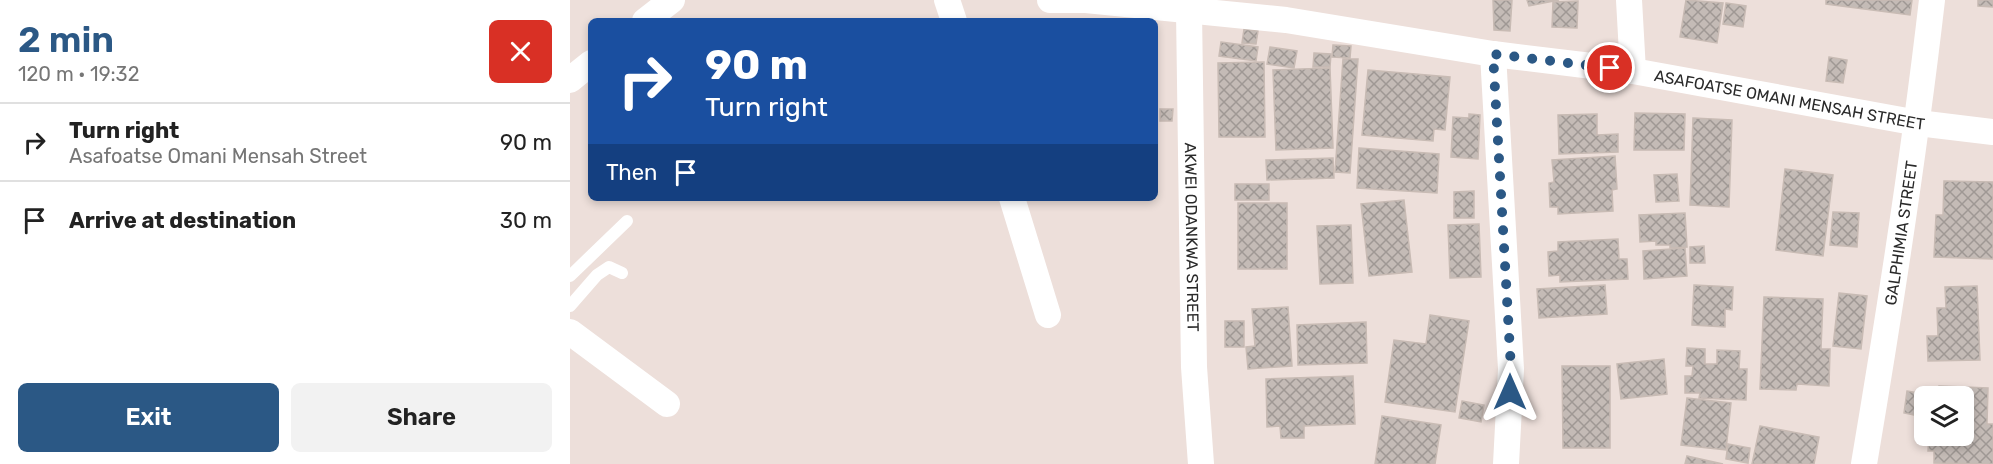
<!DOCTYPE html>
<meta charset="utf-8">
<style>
body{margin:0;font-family:Rubik,sans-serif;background:#f2f2f2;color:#222;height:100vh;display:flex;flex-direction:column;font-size:22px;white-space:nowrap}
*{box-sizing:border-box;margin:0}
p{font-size:20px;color:#767676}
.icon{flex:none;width:33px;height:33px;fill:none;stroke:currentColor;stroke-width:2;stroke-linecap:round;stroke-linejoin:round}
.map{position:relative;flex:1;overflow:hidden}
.details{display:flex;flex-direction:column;background:#fff;width:570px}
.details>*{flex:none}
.top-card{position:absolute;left:18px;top:18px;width:570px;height:183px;border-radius:9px;box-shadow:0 3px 9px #0003;background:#1a4fa0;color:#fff;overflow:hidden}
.controls{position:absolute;left:1344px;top:386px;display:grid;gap:12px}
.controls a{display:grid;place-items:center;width:60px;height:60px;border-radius:9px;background:#fff;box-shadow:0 3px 9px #0003;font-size:30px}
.pin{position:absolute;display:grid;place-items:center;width:51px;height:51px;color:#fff;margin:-26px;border:3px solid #fff;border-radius:50%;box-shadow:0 2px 6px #0007}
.me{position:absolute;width:66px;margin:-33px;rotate:0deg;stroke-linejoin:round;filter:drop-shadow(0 0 4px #0008)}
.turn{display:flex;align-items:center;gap:21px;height:126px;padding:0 18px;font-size:27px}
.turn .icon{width:78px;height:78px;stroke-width:2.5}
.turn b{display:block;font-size:42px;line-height:51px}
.then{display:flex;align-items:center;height:57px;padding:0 18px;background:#0003;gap:12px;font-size:22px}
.round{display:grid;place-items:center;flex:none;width:63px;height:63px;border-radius:9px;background:#f2f2f2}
.headline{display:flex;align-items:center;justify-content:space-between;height:102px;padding:0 18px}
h1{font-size:36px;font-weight:600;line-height:45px;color:#2b5885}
.button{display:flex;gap:12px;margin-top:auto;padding:12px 18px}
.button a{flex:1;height:69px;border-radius:9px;background:#2b5885;color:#fff;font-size:24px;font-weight:600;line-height:69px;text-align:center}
.button a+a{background:#f2f2f2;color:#222}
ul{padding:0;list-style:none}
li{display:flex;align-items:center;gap:18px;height:78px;padding:0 18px;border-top:2px solid #e0e0e0}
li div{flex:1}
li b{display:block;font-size:22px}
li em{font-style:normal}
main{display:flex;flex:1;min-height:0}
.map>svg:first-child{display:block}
.building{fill:url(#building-cross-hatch);stroke:#c8bbb4;stroke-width:1.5}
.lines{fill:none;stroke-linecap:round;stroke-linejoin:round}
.lane{stroke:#fff;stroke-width:12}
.street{stroke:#fff;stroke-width:26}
.route{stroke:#2b5885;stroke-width:10;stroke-dasharray:0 18}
.labels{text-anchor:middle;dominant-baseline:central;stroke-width:4.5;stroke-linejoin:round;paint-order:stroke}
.street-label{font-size:16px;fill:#2a2a2a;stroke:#fff}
</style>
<main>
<section class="details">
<div class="headline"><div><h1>2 min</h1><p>120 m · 19:32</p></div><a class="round" style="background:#d93025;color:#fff"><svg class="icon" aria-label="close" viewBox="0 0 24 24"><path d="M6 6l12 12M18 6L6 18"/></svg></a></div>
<ul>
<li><svg class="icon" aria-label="right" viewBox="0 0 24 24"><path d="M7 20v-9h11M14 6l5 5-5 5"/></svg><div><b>Turn right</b><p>Asafoatse Omani Mensah Street</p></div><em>90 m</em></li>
<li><svg class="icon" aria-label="arrive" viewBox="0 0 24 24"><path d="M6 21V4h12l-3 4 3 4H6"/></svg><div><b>Arrive at destination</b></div><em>30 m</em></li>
</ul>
<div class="button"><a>Exit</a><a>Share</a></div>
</section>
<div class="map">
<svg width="1423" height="464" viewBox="0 0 1423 464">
<defs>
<pattern id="building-cross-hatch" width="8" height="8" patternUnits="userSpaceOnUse" patternTransform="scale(1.5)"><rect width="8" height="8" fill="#c4bbb6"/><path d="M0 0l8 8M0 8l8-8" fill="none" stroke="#9f9894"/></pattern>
</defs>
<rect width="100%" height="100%" fill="#eddfda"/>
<g class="building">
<polygon points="923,0 942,0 940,31 924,30"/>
<polygon points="957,0 989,0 959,6"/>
<polygon points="1116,0 1153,3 1147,43 1110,37"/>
<polygon points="1256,0 1342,0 1340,15 1256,4"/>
<polygon points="1408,0 1423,0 1423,7 1408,6"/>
<polygon points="1008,1 1007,28 982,27 983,2"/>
<polygon points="1156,3 1176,6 1173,27 1153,24"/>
<polygon points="674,29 688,31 686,44 672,43"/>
<polygon points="651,42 688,47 686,61 649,56"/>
<polygon points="763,45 781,46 780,58 762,57"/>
<polygon points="700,47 727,51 724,68 697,64"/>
<polygon points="744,53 761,54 760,67 743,67"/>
<polygon points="1259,57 1277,60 1273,83 1256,81"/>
<polygon points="773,59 788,59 780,173 765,172"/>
<polygon points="694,62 695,137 649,137 648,63"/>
<polygon points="760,68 763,148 706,150 703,70"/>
<polygon points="798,70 880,77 875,130 864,129 863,141 792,135"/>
<polygon points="590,109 603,109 602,121 590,121"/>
<polygon points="1065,113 1115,114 1114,150 1064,150"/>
<polygon points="899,114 910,115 908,159 881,157 883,117 899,118"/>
<polygon points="1027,114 1027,135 1048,134 1048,152 989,154 988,115"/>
<polygon points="1123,118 1162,120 1159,207 1120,205"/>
<polygon points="789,148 869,154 867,193 787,188"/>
<polygon points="1045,156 1047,189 1042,190 1043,211 988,214 988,207 980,207 979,183 984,182 982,160"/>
<polygon points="763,158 764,178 697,180 696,160"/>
<polygon points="1215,169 1263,175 1253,256 1206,250"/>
<polygon points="1107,174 1109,201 1086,202 1084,175"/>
<polygon points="1374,181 1423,182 1423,259 1364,257 1366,215 1373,215"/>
<rect x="665" y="184" width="34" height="16"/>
<polygon points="904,191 904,218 884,218 884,192"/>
<polygon points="834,200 842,272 799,276 791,204"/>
<rect x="668" y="203" width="49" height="66"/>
<polygon points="1263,212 1289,213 1287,247 1260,245"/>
<polygon points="1115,213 1117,247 1100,248 1100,245 1086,245 1086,241 1070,242 1069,215"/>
<polygon points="909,224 911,277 880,278 878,225"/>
<polygon points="781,225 783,283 750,284 747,226"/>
<polygon points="1048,239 1049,259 1057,259 1058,279 990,282 990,275 979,276 978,252 988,251 988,242"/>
<polygon points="1134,246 1135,263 1120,263 1120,247"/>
<polygon points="1115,248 1117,276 1074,279 1073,251"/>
<polygon points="1035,285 1037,314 969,318 967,289"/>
<polygon points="1124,285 1163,287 1162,310 1155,309 1155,327 1122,325"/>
<polygon points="1407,286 1410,360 1358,361 1357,336 1368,336 1367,308 1376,308 1375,287"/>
<polygon points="1269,293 1297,296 1291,349 1263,346"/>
<polygon points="1194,297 1253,299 1251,349 1260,349 1259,386 1227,384 1226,390 1190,389"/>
<polygon points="718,307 722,366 678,369 676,347 685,346 682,309"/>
<polygon points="860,315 899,321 885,412 815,402 824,340 856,344"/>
<rect x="655" y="321" width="19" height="26"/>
<polygon points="796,322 797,363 728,365 727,325"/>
<polygon points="1117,348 1135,349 1135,364 1147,364 1147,350 1170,351 1169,369 1177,369 1176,400 1129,398 1130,393 1115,393 1115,376 1122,376 1123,366 1116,366"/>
<polygon points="1094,359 1097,394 1051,399 1047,364"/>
<polygon points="992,366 1040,366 1040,448 993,448"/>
<polygon points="783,376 785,424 734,426 734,438 711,438 710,426 697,427 696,379"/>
<polygon points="1369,386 1418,388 1417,424 1423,424 1423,464 1364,463 1364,451 1358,451 1359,435 1394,435 1394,396 1369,396"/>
<polygon points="1337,391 1360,395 1354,396 1354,417 1334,413"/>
<polygon points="1117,398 1161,403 1156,450 1111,445"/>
<polygon points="892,401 914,405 911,422 889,418"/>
<polygon points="812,416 871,425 865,464 805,464"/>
<polygon points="1190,426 1249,437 1244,464 1182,464"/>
<polygon points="1158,444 1180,448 1178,463 1156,459"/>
<polygon points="1117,456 1153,464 1115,464"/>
</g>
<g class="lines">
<g class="lane">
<polyline points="0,276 57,221"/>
<polyline points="0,306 27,275 39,267 52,273"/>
</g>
<g class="street">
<polyline points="377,0 384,21"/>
<path id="s1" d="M480,0H516L716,20L923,54L1063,71L1348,123L1423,132"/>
<polyline points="1059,0 1063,71"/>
<path id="s2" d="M619,11L624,367L631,464"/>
<polyline points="75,21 102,0"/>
<polyline points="923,54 941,369 936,464"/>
<polyline points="0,80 21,63"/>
<polyline points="442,198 478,315"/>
<polyline points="0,332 97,404"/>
<path id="s3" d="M1294,464C1320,310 1344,156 1362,0"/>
</g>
</g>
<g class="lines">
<polyline class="route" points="940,392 941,369 923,54 1040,68"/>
</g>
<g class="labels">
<g class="street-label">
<text stroke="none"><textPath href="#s1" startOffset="747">ASAFOATSE OMANI MENSAH STREET</textPath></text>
<text stroke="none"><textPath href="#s3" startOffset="234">GALPHIMIA STREET</textPath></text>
<text stroke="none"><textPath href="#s2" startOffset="226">AKWEI ODANKWA STREET</textPath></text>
</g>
</g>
</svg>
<div class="controls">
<a><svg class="icon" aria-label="layers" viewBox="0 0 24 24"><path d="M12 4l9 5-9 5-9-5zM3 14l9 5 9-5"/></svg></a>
</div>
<div class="pin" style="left:1040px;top:68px;background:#d93025"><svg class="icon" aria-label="arrive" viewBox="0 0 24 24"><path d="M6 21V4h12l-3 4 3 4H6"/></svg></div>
<svg class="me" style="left:940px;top:392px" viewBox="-20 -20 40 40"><path d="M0-17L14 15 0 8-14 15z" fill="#2b5885" stroke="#fff" stroke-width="4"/></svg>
<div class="top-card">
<div class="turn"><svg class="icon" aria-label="right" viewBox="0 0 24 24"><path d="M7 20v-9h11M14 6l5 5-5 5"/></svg><div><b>90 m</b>Turn right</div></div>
<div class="then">Then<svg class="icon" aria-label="arrive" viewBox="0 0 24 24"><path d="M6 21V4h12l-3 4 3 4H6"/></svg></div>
</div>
</div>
</main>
